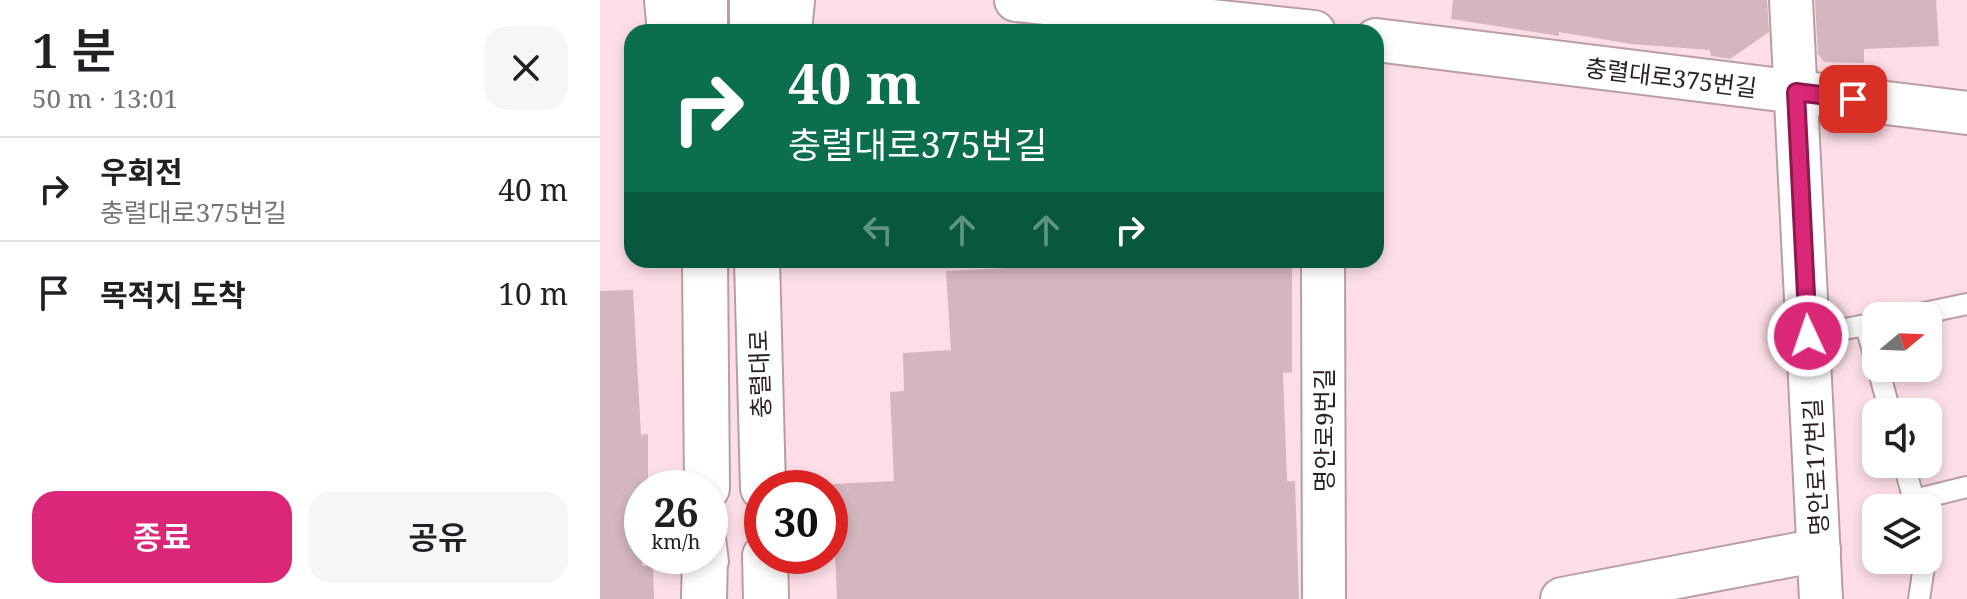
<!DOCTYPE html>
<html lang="ko">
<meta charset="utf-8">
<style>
body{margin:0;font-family:"Noto Serif","Noto Sans KR",serif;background:#f6f6f6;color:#202124;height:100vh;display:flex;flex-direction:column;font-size:30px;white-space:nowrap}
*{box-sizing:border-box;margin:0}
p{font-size:26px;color:#757577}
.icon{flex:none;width:44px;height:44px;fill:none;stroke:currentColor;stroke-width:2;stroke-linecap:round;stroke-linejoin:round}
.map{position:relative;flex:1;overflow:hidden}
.drawer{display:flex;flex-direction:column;background:#fff;width:600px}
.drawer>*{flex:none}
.hud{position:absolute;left:24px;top:24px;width:760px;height:244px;border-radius:24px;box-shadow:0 4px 12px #0003;background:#0b6e4f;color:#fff;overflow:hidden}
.needle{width:52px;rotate:71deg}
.controls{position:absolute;left:1262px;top:302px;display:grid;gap:16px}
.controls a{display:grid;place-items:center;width:80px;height:80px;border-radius:16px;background:#fff;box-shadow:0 4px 12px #0003;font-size:40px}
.speed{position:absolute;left:24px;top:470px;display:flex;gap:16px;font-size:40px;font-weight:700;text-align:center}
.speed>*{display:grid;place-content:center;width:104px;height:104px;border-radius:50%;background:#fff;box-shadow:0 4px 12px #0003;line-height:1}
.speed small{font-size:20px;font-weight:400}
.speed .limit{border:12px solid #d22;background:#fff;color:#111}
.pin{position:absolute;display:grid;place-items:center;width:68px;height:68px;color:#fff;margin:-34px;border-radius:16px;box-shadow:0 4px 12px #0006}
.me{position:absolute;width:88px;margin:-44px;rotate:357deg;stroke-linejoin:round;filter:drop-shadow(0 0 6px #0008)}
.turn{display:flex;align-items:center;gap:28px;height:168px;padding:0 32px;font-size:36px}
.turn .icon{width:104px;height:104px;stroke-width:2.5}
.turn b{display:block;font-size:56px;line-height:68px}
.lanes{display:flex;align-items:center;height:76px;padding:0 32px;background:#0003;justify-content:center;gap:40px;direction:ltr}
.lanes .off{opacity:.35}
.round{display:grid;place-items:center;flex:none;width:84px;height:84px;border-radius:24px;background:#f6f6f6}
.head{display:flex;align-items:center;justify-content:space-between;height:136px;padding:0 32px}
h1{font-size:48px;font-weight:600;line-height:60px}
.primary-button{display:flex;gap:16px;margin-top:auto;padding:16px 32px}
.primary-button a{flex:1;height:92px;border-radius:24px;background:#db2777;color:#fff;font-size:32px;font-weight:600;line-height:92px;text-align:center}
.primary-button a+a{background:#f6f6f6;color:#202124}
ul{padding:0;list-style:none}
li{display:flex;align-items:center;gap:24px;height:104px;padding:0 32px;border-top:2px solid #e0e0e0}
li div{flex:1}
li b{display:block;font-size:30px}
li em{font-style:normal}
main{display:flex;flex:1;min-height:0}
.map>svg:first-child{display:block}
.building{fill:#d4b6be}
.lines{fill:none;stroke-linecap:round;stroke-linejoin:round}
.service-casing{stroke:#ba9da4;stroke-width:24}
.minor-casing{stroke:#ba9da4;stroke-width:46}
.secondary-casing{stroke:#ba9da4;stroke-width:48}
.service{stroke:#fff;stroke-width:20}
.minor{stroke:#fff;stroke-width:42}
.secondary{stroke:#fff;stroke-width:44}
.route-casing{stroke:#8e194d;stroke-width:20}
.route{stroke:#db2777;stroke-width:14}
.labels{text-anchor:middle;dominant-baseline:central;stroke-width:6;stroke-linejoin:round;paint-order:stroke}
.street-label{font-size:24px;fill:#2d2124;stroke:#fff}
</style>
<main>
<section class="drawer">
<div class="head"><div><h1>1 분</h1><p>50 m · 13:01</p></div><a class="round"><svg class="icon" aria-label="close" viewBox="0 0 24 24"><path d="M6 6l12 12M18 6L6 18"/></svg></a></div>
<ul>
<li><svg class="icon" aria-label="right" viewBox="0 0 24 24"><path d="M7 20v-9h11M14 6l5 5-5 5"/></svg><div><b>우회전</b><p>충렬대로375번길</p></div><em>40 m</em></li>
<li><svg class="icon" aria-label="arrive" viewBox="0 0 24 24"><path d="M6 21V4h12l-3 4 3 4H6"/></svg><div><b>목적지 도착</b></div><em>10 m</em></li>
</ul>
<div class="primary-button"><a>종료</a><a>공유</a></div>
</section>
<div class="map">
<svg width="1367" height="599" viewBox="0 0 1367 599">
<rect width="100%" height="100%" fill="#fddee6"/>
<g class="building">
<polygon points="853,0 1167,0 1169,32 1130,59 1111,56 1110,50 1031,44 959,32 959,36 851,19"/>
<polygon points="1215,0 1336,0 1339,46 1264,49 1264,63 1224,62 1218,54"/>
<polygon points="446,260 692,260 692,372 683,373 687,481 695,481 699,599 237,599 232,484 294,481 290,392 304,391 303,353 351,350 346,271 446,266"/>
<polygon points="33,290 41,435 48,434 48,488 42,488 42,566 53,565 54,599 0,599 0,291"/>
</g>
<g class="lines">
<g class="service-casing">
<g id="service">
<polyline points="1310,316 1367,304"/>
<polyline points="1266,326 1276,362"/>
<polyline points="1208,336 1276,323"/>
<polyline points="1278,368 1290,412"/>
<polyline points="1304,464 1316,508"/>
<polyline points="110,498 118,562"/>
<polyline points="1314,500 1367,487"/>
<polyline points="1319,599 1325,560"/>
</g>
</g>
<g class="minor-casing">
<g id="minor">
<polyline points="416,0 714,32"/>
<polyline points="1191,0 1221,599"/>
<polyline points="776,40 1367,113"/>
<polyline points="723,260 724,599"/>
<polyline points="962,599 1219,550"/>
</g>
</g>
<g class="secondary-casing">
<g id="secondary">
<polyline points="67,0 70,32"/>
<polyline points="105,0 105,32"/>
<polyline points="152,0 152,32"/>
<polyline points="189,32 192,0"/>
<polyline points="105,260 107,488"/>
<polyline points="157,260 163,488"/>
<polyline points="165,556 166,599"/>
<polyline points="104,599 105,556"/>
</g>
</g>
<use href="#service" class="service"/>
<use href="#minor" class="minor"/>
<use href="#secondary" class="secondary"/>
</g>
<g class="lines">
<g class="route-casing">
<polyline id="route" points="1208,336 1196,92 1253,99"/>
</g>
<use href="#route" class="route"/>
</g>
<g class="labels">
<g class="street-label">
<text transform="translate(1071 77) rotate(7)">충렬대로375번길</text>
<text transform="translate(159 374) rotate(-92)">충렬대로</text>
<text transform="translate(723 430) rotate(-90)">명안로9번길</text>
<text transform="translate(1215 467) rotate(-93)">명안로17번길</text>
</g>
</g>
</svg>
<div class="controls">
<a><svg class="needle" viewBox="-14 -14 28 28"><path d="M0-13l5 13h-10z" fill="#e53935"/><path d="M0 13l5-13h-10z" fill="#757577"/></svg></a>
<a><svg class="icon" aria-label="sound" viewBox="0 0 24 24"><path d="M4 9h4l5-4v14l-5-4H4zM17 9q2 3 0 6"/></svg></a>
<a><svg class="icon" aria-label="layers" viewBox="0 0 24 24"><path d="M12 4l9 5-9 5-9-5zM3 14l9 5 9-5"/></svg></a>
</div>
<div class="speed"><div>26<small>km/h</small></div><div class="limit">30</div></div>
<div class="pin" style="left:1253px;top:99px;background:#d93025"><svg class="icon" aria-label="arrive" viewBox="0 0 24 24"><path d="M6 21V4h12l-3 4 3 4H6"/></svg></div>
<svg class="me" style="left:1208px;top:336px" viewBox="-20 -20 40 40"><circle r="17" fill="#db2777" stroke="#fff" stroke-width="3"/><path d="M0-11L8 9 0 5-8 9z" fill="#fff"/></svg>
<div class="hud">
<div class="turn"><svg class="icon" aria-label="right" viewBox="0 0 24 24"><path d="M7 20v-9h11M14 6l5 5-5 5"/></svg><div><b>40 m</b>충렬대로375번길</div></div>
<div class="lanes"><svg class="icon off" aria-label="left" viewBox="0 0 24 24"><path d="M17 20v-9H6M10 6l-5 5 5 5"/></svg><svg class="icon off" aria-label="ahead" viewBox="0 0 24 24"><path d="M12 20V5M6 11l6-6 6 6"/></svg><svg class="icon off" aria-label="ahead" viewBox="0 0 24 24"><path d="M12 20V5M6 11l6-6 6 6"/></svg><svg class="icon" aria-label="right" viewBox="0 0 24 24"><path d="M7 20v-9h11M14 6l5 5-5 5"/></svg></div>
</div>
</div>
</main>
